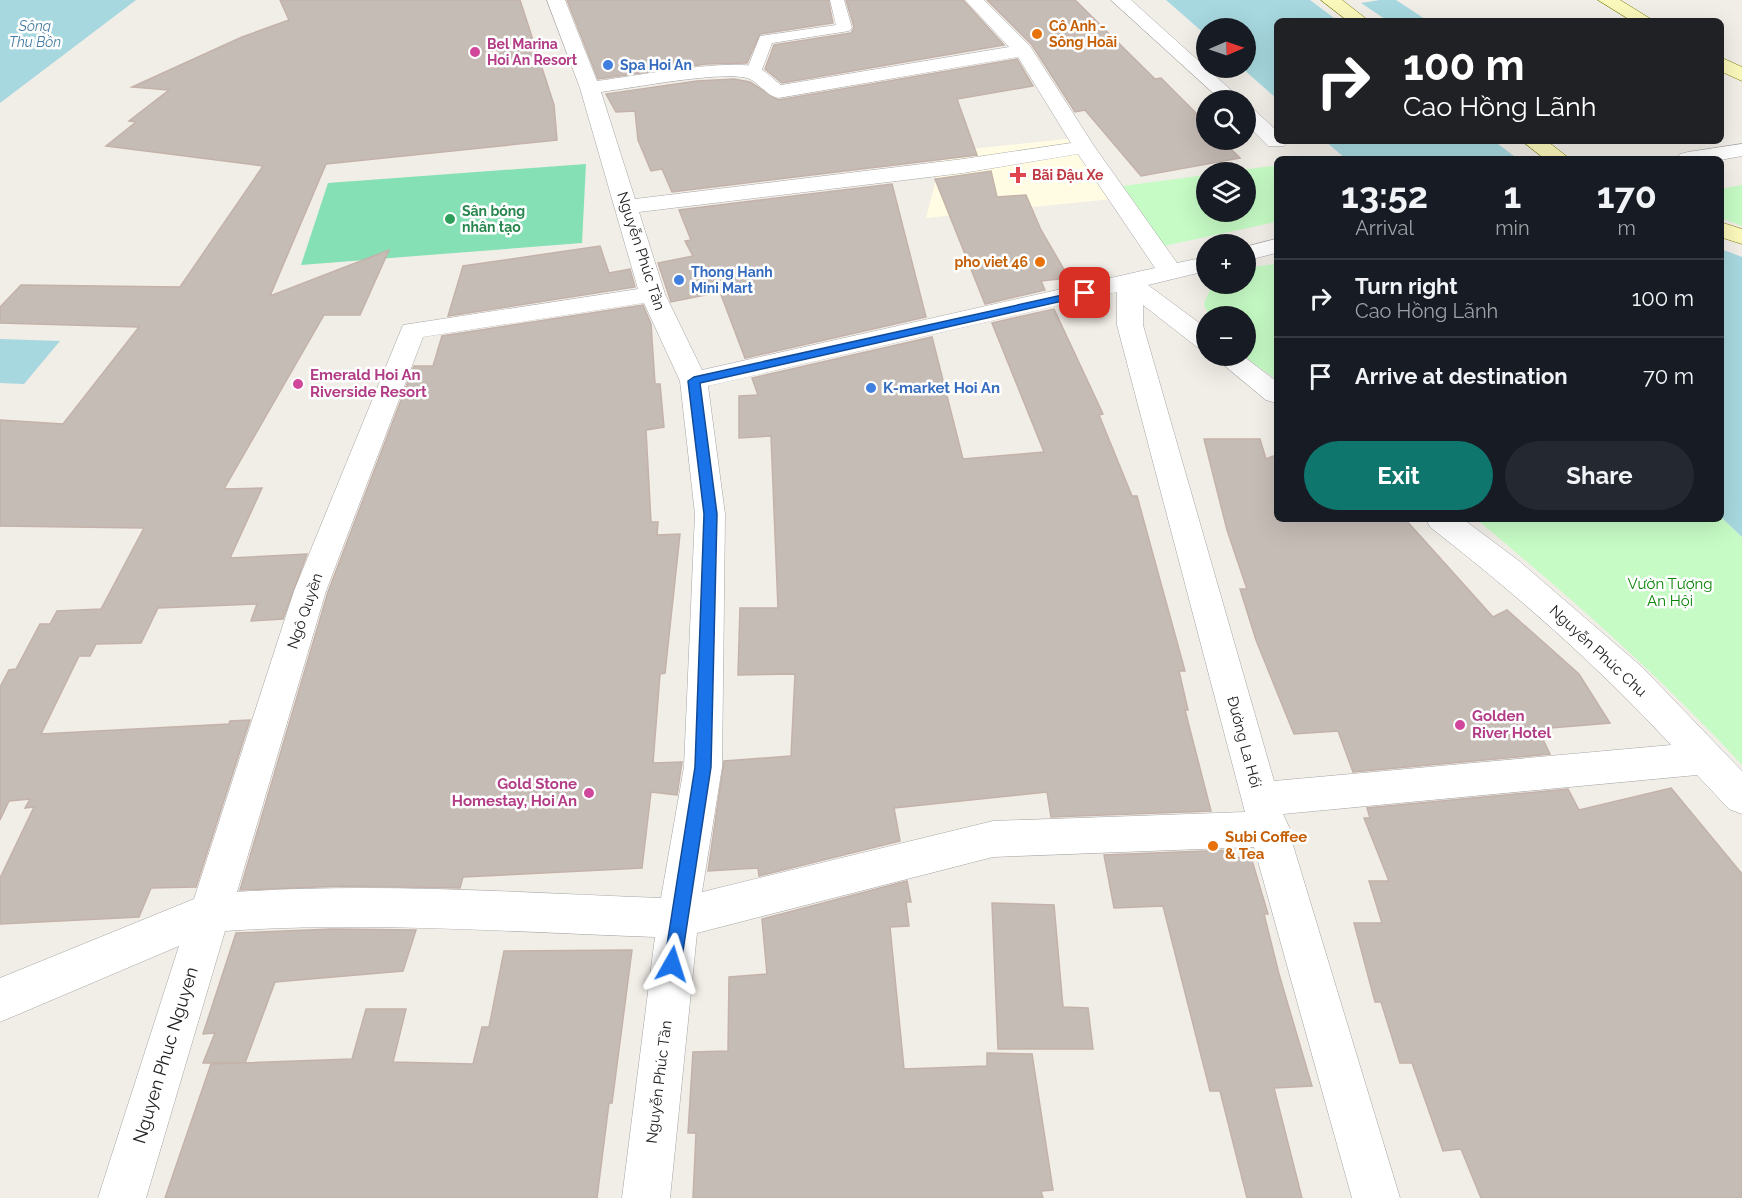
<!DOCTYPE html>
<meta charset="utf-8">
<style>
body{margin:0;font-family:Raleway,sans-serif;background:#242831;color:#f1f3f6;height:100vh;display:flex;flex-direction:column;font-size:22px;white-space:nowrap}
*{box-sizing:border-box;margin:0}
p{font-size:20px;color:#9ea1a6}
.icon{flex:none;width:33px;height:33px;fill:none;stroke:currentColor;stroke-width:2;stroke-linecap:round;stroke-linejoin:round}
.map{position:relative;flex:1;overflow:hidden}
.side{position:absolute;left:1274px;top:156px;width:450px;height:366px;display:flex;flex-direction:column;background:#171b24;border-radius:9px;box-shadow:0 6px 24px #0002}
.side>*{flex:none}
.top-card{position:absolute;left:1274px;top:18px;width:450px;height:126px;border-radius:9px;box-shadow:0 6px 24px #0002;background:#202124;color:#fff;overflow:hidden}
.needle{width:39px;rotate:88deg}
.tools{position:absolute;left:1196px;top:18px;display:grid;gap:12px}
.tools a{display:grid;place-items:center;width:60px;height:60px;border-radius:50%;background:#171b24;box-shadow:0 6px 24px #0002;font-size:30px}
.pin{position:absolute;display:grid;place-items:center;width:51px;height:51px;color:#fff;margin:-26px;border-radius:12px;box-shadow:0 3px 9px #0006}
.me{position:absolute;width:66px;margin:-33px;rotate:6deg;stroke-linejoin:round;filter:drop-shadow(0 0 4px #0008)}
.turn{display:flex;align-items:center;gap:21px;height:126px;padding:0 30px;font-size:27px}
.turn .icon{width:78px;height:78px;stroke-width:2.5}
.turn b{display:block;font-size:42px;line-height:51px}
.eta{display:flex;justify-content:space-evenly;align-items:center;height:102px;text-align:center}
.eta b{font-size:36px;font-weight:700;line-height:42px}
.action{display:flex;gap:12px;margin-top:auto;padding:12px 30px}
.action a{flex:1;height:69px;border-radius:36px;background:#0f766e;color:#fff;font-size:24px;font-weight:700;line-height:69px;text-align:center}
.action a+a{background:#242831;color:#f1f3f6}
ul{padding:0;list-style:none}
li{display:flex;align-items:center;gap:18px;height:78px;padding:0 30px;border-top:2px solid #363941}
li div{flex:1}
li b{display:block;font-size:22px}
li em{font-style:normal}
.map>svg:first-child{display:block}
.education{fill:#fffce3}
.park{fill:#c6fbc5}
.pitch{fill:#85e1b5}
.water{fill:#a7d8df}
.building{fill:#c6bcb6;stroke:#c3b2a9;stroke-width:1.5}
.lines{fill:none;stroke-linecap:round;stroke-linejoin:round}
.lane-casing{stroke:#a5a5a5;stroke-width:1}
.street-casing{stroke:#a5a5a5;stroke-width:1}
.secondary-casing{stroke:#7a7c03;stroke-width:1}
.lane{fill:#fff;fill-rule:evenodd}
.street{fill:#fff;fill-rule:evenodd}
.secondary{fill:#fbf8bc;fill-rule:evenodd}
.route{fill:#1a73e8;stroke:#114b97;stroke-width:1.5}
.food-dot{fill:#e8710a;stroke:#fff;stroke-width:2}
.hotel-dot{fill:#d1479c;stroke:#fff;stroke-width:2}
.shop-dot{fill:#3f7fe0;stroke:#fff;stroke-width:2}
.health-dot{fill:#e0444e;stroke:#fff;stroke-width:2}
.leisure-dot{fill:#2e9e5b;stroke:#fff;stroke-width:2}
.labels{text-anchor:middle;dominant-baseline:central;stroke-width:5;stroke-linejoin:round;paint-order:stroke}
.far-water-label{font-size:14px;font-style:italic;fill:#447ca3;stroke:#fff}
.far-food-label{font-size:14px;font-weight:bold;fill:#c56008;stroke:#fff;text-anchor:start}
.far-hotel-label{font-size:14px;font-weight:bold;fill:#b23c85;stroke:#fff;text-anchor:start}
.far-shop-label{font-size:14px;font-weight:bold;fill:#366cbe;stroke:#fff;text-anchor:start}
.far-health-label{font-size:14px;font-weight:bold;fill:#be3a42;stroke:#fff;text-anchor:start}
.far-leisure-label{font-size:14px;font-weight:bold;fill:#27864d;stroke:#fff;text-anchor:start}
.street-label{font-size:15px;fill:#212121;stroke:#fff}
.hotel-label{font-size:15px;font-weight:bold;fill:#b23c85;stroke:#fff;text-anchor:start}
.shop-label{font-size:15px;font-weight:bold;fill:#366cbe;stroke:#fff;text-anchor:start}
.park-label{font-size:15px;fill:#0b840a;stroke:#fff}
.food-label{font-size:15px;font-weight:bold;fill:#c56008;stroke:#fff;text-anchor:start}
.near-street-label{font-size:18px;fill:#212121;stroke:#fff}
</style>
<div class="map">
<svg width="1742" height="1198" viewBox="0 0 1742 1198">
<rect width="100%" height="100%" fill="#f1ede7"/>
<polygon class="education" points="1076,138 1113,199 926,218 943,152"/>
<g class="park">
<polygon points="1273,166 1276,169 1276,222 1159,247 1123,186 1206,175 1206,212 1245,212 1245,172 1224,172"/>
<polygon points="1742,185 1742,226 1721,218 1720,189"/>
<polygon points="1276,264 1276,379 1243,356 1245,316 1209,316 1204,304 1212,284 1245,284 1245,268"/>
<path d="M1721,517L1742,537V765C1660,676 1569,596 1476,519Z"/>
</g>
<polygon class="pitch" points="586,164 582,243 301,265 328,183"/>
<g class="water">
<polygon points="0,0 136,0 0,103"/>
<polygon points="1166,0 1310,0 1338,21 1276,21 1276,98 1242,68 1245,68 1245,28 1206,28 1206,35"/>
<polygon points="1380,0 1396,0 1428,21 1388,21 1361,3"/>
<polygon points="1325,141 1494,141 1518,159 1346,159"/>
<polygon points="1721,249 1742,257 1742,537 1721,517"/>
<polygon points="0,339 60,341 24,384 0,383"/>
</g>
<g class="building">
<polygon points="280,0 520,0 554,105 557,140 326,164 270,296 389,250 360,315 324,315 224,489 262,488 230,558 307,554 283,619 251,621 257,604 158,608 141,643 96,644 90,656 79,656 41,734 229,724 230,721 250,720 196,887 151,888 139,917 0,924 0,878 34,807 25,808 30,799 9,801 0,820 0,687 9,670 16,669 40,624 50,624 57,611 101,609 144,528 0,526 0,420 63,424 139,327 0,323 0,307 21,285 180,287 263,166 106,146 136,122 129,121 169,90 132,87 242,37 289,20"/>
<polygon points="567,0 828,0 833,23 760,34 747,63 706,64 598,79"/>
<polygon points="846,0 963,0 1004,45 782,83 765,69 774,45 851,33 854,27"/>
<polygon points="987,0 1075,0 1155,79 1161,78 1206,123 1206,140 1222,140 1240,158 1141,176 1085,110 1075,112 1032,45"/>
<polygon points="1017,59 1033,86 957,99 977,155 672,192 662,169 651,171 638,140 635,111 616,112 606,94 697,81 734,79 750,82 778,100"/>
<polygon points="991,171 997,197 1026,195 1041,230 1069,278 1041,281 1045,290 985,304 935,179"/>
<polygon points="892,184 926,317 745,358 720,292 671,302 658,263 693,256 685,241 691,240 679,210"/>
<polygon points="600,246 609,273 630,269 635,287 448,316 463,266"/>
<polygon points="643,305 651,324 655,384 660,384 664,427 646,430 651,522 658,522 657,535 680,534 665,673 660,674 653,763 682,762 677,795 651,792 642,868 463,877 460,888 343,886 240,890 328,592 414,366 433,366 442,336"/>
<polygon points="1054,309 1103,414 1099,415 1132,496 1137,496 1185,671 1179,671 1188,710 1185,710 1211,811 1051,817 1047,792 894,808 900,841 759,876 758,868 708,871 724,761 791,756 795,674 738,675 740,608 778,608 771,436 739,438 739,396 758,395 752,378 932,337 963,459 1044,452 992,323"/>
<polygon points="1204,439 1260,439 1266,459 1276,455 1276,519 1405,519 1493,617 1507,610 1579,674 1610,723 1538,729 1550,754 1353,772 1338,731 1294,734 1256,640 1240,589 1247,589 1227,530"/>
<polygon points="1671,788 1742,874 1742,1198 1481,1198 1461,1149 1443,1151 1412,1063 1400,1063 1381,1002 1375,1002 1354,923 1382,923 1369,881 1389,881 1364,818 1370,818 1367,808 1568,789 1579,810"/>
<polygon points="1230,850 1233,858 1251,857 1268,914 1264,914 1279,974 1312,1086 1274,1088 1302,1198 1247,1198 1220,1091 1210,1091 1163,906 1114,908 1104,855"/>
<polygon points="907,881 911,902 906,902 909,926 890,927 904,1069 987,1066 987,1053 1032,1054 1053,1190 1041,1191 1043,1198 693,1198 696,1133 688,1133 693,1052 728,1051 729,977 767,974 762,919"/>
<polygon points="992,903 1054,905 1063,1007 1088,1008 1093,1049 998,1049"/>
<polygon points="332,929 416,930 403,971 275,982 245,1063 203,1063 215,1033 203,1034 236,933"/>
<polygon points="632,950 612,1103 609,1103 597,1198 165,1198 211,1064 352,1059 366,1009 406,1009 393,1062 473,1064 482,1027 489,1027 504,951"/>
</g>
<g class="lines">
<g class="lane-casing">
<polygon id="lane" points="830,0 844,0 852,28 849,31 772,43 760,75 748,75 746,72 760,36 836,25"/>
</g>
<g class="street-casing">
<g id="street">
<path d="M547,0H565L597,81C628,77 736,57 759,68C767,72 774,80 781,85L1009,47L965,0H984L1030,46L1094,146L1177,263L1206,257V271L1148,285L1206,328V349L1197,347L1143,305V325L1274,781L1671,745C1597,665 1516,594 1430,527L1426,519H1463L1519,561L1642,667L1742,771V814L1729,809L1697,775L1283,814L1290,829L1289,832L1400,1198H1352L1254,847L993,857L697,933L670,1198H622L655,937C512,932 368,921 225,931L146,1198H98L179,946L0,1022V978L194,899L294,591L403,325L638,289L580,88ZM1018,57L1071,143L963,159L635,199L601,92C633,88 719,71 747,78C758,81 765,95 778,98ZM1078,154L1155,268L702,370L665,294L639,212L963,173ZM1117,292V325L1245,812L993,821L702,892L722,767L725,514L708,386ZM644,303L680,381L695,514L684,767L661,898C520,893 378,882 237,892L326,591L423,337Z"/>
<polygon points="1111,0 1131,0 1242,100 1221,100"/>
<polygon points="1245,106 1252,108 1276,130 1276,141 1287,141 1284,146 1268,146 1245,123"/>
<polygon points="1742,144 1742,156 1720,160 1677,159 1680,154 1688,152"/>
<polygon points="1276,239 1276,253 1245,261 1245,247"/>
<polygon points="1213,356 1243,356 1276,381 1276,403 1266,400"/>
</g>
</g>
<g class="secondary-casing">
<g id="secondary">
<polygon points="1321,0 1342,0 1369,21 1348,21"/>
<polygon points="1598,0 1620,0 1654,21 1632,21"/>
<polygon points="1720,57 1742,67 1742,81 1720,71"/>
<polygon points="1522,141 1547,141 1570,159 1545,159"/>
<polygon points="1720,222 1742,229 1742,244 1720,237"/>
</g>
</g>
<use href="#lane" class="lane"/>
<use href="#street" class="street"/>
<use href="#secondary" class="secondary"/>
</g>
<polygon class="route" points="1085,290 1089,290 1089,295 700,383 717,514 711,767 681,964 679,970 672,973 666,970 664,964 695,767 704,514 688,381 694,377"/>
<g class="food-dot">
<circle cx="1037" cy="34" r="6"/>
<circle cx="1040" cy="262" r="6"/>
<circle cx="1213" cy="846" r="6"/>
</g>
<g class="hotel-dot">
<circle cx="475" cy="52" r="6"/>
<circle cx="298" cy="384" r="6"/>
<circle cx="1460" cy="725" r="6"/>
<circle cx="589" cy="793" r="6"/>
</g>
<g class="shop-dot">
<circle cx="608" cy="65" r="6"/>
<circle cx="679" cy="280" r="6"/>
<circle cx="871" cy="388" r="6"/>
</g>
<path class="health-dot" d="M1015 166h6v6h6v6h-6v6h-6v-6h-6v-6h6z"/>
<circle class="leisure-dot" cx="450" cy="219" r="6"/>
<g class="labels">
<g class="far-water-label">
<text x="35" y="26">Sông<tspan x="35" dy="16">Thu Bồn</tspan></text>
</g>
<g class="far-food-label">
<text x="1049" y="26">Cô Anh -<tspan x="1049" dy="16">Sông Hoāi</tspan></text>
<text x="1028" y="262" text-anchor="end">pho viet 46</text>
</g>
<g class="far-hotel-label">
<text x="487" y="44">Bel Marina<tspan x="487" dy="16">Hoi An Resort</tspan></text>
</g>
<g class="far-shop-label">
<text x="620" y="65">Spa Hoi An</text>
<text x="691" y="272">Thong Hanh<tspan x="691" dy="16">Mini Mart</tspan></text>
</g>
<g class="far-health-label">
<text x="1032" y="175">Bãi Đậu Xe</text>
</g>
<g class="far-leisure-label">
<text x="462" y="211">Sân bóng<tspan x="462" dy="16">nhân tạo</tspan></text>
</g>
<g class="street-label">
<text transform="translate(641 251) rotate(72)">Nguyễn Phúc Tần</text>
<text transform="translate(305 611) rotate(-71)">Ngô Quyền</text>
<text transform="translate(1598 651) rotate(43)">Nguyễn Phúc Chu</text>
<text transform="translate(1244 742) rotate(75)">Đường La Hối</text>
<text transform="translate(659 1082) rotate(-83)">Nguyễn Phúc Tần</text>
</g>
<g class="hotel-label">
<text x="310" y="375">Emerald Hoi An<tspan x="310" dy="17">Riverside Resort</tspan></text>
<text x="1472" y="716">Golden<tspan x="1472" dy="17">River Hotel</tspan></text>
<text x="577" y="784" text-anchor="end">Gold Stone<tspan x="577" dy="17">Homestay, Hoi An</tspan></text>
</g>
<g class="shop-label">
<text x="883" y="388">K-market Hoi An</text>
</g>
<g class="park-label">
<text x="1670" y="584">Vườn Tượng<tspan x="1670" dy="17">An Hội</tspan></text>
</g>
<g class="food-label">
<text x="1225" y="837">Subi Coffee<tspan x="1225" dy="17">&amp; Tea</tspan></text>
</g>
<g class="near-street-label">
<text transform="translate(165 1055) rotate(-73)">Nguyen Phuc Nguyen</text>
</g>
</g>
</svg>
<div class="tools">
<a><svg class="needle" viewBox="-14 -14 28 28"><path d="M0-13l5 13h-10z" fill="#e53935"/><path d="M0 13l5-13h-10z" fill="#9ea1a6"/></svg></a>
<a><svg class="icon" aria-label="search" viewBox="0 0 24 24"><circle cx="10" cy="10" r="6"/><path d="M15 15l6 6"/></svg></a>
<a><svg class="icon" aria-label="layers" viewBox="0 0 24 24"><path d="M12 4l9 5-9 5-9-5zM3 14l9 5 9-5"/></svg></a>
<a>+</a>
<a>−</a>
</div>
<div class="pin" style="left:1085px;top:293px;background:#d93025"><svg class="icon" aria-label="arrive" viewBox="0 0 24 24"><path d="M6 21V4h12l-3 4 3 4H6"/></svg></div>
<svg class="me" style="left:672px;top:964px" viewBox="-20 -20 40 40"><path d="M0-17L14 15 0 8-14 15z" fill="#1a73e8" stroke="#fff" stroke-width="4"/></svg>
<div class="top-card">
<div class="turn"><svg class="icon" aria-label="right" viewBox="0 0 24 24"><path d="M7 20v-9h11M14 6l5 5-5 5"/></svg><div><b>100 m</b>Cao Hồng Lãnh</div></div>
</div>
<section class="side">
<div class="eta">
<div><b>13:52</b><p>Arrival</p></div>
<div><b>1</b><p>min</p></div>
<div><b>170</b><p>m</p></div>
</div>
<ul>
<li><svg class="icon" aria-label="right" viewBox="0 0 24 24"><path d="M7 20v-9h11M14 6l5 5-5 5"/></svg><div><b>Turn right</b><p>Cao Hồng Lãnh</p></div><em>100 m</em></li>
<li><svg class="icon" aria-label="arrive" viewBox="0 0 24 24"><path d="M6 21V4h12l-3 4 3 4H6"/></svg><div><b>Arrive at destination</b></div><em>70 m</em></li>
</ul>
<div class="action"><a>Exit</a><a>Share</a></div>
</section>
</div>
